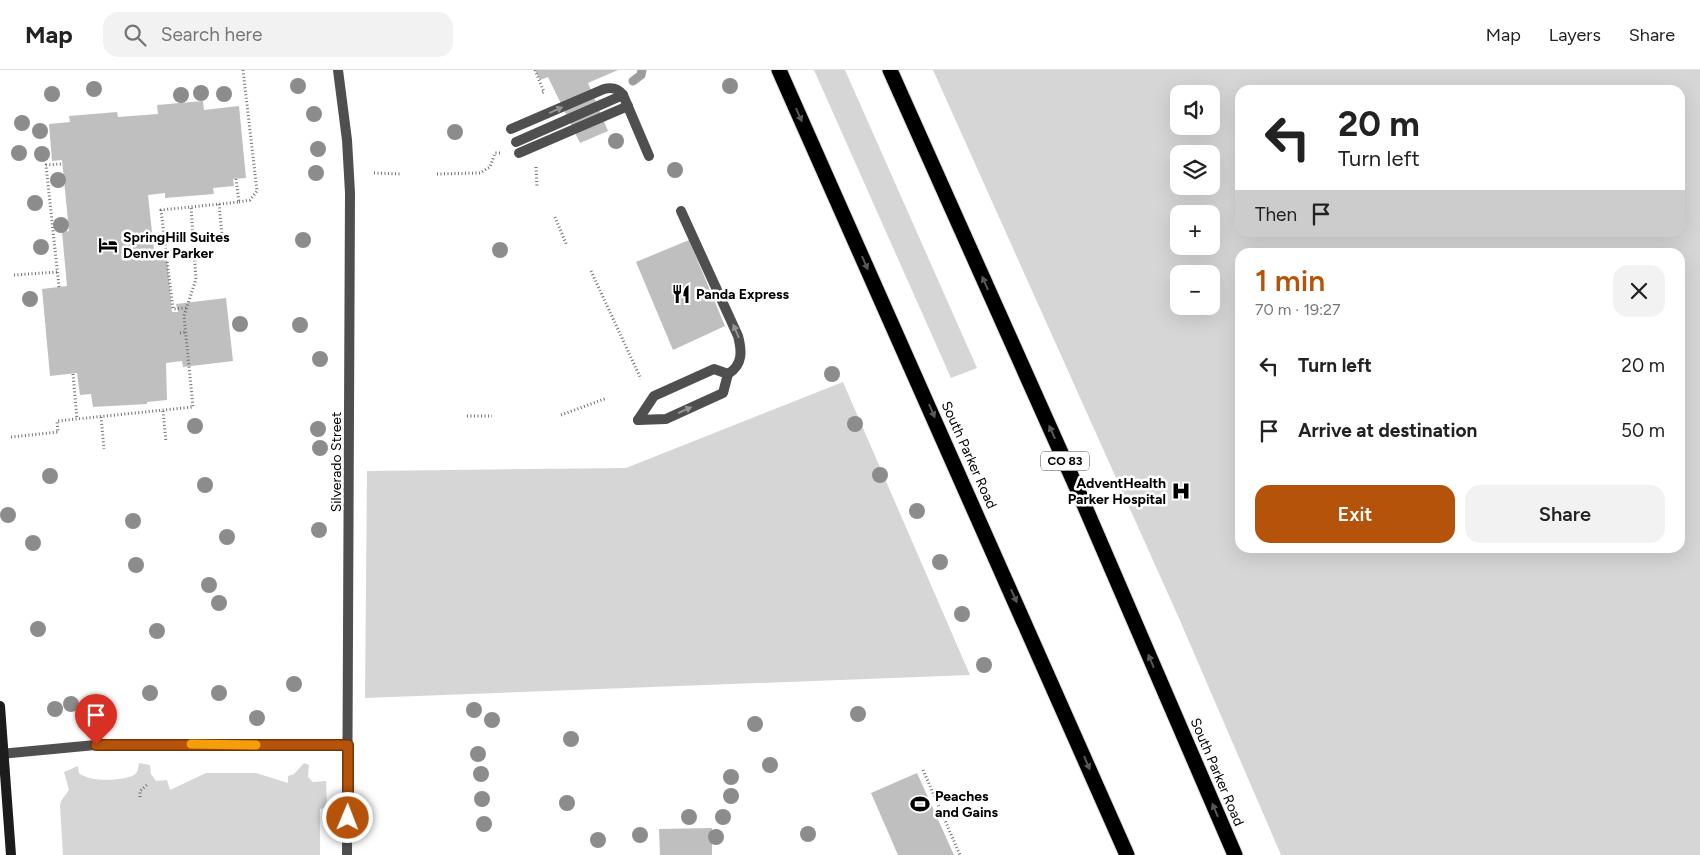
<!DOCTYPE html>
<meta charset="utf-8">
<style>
body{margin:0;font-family:Figtree,sans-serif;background:#f2f2f2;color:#222;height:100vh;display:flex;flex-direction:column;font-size:19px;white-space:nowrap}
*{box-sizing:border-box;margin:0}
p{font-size:16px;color:#767676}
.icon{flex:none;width:28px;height:28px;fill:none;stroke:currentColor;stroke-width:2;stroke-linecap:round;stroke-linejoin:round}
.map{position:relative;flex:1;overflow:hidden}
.sheet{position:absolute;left:1235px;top:178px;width:450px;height:305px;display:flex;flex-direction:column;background:#fff;border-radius:15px;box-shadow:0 5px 20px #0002}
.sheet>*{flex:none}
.hud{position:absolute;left:1235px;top:15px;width:450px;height:152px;border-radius:15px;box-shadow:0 5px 20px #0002;background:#fff;color:#222;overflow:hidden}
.buttons{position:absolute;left:1170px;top:15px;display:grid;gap:10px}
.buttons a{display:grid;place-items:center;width:50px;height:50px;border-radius:10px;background:#fff;box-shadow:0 5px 20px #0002;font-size:25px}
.pin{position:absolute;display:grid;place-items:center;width:42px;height:42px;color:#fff;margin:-51px -21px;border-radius:50% 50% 50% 0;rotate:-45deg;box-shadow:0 0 5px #0007}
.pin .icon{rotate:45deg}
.me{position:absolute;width:55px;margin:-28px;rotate:1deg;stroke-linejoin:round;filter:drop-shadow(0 0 4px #0008)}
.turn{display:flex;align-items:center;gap:18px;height:105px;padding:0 20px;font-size:22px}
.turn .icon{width:65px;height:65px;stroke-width:2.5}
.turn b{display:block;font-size:35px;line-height:42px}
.then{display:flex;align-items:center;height:48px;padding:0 20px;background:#0003;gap:10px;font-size:19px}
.round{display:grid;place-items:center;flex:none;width:52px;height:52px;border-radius:15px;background:#f2f2f2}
.summary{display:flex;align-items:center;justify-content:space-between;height:85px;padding:0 20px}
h1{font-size:30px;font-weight:600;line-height:38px;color:#b45309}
.primary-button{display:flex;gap:10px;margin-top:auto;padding:10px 20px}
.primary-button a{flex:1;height:58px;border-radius:15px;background:#b45309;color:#fff;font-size:20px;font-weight:600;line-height:58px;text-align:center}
.primary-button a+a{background:#f2f2f2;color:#222}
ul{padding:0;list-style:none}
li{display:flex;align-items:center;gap:15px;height:65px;padding:0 20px}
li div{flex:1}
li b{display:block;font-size:19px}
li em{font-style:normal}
header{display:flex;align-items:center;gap:30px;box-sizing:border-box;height:70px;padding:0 25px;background:#fff;border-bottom:1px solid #e0e0e0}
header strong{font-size:24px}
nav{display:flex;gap:28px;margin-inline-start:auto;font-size:18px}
.search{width:350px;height:45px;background:#f2f2f2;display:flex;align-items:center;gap:12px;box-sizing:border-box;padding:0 18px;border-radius:15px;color:#767676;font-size:19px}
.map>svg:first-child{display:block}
.green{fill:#d6d6d6;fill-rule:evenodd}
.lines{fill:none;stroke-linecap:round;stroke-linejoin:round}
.stream{stroke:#9d9d9d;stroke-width:9}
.building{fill:#bfbfbf}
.highway-casing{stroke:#dbdbdb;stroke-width:17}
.path{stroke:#717171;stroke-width:3;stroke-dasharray:1 2.5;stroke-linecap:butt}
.lane{stroke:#4f4f4f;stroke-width:10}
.street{stroke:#4f4f4f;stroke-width:10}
.secondary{stroke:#1c1c1c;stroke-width:10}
.highway{stroke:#000;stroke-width:15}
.tree{fill:#8c8c8c}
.oneway{fill:#959595}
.oneway2{fill:#595959}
.route-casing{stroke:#753606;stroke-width:12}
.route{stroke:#b45309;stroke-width:9}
.slow{stroke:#f59e0b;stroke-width:9}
.labels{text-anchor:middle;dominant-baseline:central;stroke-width:5;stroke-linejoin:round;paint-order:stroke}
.shield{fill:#fff;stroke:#4c4c4c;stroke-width:1}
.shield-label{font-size:12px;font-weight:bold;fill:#000}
.poi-label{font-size:14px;font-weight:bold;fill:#000;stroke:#fff;text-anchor:start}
.street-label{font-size:14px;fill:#000;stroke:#fff}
</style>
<header>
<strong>Map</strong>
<div class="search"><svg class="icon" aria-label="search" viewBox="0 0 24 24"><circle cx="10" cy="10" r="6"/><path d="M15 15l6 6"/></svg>Search here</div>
<nav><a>Map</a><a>Layers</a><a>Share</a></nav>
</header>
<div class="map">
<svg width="1700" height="785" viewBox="0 0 1700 785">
<rect width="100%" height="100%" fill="#fff"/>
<g class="green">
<polygon points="814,0 845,0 977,298 951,308"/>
<path d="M933,0H1700V785H1281L1178,546ZM1240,20H1680V162H1240ZM1179,24H1211V56H1179ZM1179,84H1211V116H1179ZM1179,144H1211V176H1179ZM1240,182H1680V478H1240ZM1179,204H1211V236H1179Z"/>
<polygon points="843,312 970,605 365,628 367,401 626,398"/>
<path d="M139,693L150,695L151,704L156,711L167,710L170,720L206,703H256L288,713V706L294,704L304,693L309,695L308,707L313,712L326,711L327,737L320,739V785H63L60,736L61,731L69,720L64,702L78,696L79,703C89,712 119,711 132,706C138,704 138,699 139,693Z"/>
</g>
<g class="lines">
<polyline class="stream" points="633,11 641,5 642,0"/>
</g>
<g class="building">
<polygon points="535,0 618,0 588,13 608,61 580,73 548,7 540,10"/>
<polygon points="203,31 204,40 239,36 246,108 233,109 234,116 213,118 214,124 165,128 165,123 148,125 155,190 167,189 172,242 178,242 176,234 226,228 233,291 183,297 182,291 166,293 167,330 147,332 147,334 93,337 91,324 80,325 77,303 50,306 42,219 67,216 62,162 69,161 62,90 52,91 49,54 70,52 69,46 117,42 118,47 158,44 157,35"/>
<polygon points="689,170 725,256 673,280 636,192"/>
<polygon points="917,703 954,785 898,785 871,723"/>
<polygon points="712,758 712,785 660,785 659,759"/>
</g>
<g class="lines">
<g class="highway-casing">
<g id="highway">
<polyline points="779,0 1127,785"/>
<polyline points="890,0 1079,423 1235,785"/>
</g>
</g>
<g class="path">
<polyline points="535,0 544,22 542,23"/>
<polyline points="536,97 537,118"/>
<polyline points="374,103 402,104"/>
<polyline points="437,104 480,103 490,97 495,83 500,83"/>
<polyline points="239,132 250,130 257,121 243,0"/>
<polyline points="219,134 222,165"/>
<polyline points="555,147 567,176"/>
<polyline points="591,201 641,309"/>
<polyline points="14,205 58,202"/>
<polyline points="59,217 46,95 62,94"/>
<polyline points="186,238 173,239 161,140 239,132 236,109"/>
<polyline points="180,263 186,262"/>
<polyline points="73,304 77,349"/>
<polyline points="163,341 166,372"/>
<polyline points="561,345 607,328"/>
<polyline points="467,346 492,346"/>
<polyline points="101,347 104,379"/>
<polyline points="11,367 58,362 57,351 193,337 184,246 196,209 191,137"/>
<polyline points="923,700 960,785"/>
<polyline points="140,727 140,721 148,714"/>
</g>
<g class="lane">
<path d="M511,59L604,19C612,17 618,18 623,25L649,86"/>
<polyline points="516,72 623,25"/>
<polyline points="519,83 628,36"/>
<path d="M638,350L666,349L723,323L728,304C743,295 742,281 738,266L681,141"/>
<polyline points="638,350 654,326 714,299 728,304"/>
</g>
<g class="street">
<polyline points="338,0 347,70 350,123 347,785"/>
<polyline points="0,684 106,674 348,675"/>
</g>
<polyline class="secondary" points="0,636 11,785"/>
<use href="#highway" class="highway"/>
</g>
<g class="tree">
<circle cx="298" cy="16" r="8"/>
<circle cx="730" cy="16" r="8"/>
<circle cx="94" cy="19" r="8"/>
<circle cx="201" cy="23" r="8"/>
<circle cx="52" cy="24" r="8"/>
<circle cx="224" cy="24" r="8"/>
<circle cx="181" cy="25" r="8"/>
<circle cx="314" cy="44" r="8"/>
<circle cx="22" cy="53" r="8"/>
<circle cx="40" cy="61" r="8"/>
<circle cx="455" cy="62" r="8"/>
<circle cx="616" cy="71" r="8"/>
<circle cx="318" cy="79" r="8"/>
<circle cx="19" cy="83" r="8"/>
<circle cx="42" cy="84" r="8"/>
<circle cx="675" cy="100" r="8"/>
<circle cx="316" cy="103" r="8"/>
<circle cx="58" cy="110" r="8"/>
<circle cx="35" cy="133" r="8"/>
<circle cx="61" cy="155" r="8"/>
<circle cx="303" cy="170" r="8"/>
<circle cx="41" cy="177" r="8"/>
<circle cx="500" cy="180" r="8"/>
<circle cx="30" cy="229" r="8"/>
<circle cx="240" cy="254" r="8"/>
<circle cx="300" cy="255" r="8"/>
<circle cx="320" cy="289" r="8"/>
<circle cx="832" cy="304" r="8"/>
<circle cx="855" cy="354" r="8"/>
<circle cx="195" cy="356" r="8"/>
<circle cx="318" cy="359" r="8"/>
<circle cx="320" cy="378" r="8"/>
<circle cx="880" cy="405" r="8"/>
<circle cx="50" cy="406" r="8"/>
<circle cx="205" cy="415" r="8"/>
<circle cx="917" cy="441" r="8"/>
<circle cx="8" cy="445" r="8"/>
<circle cx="133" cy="451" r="8"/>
<circle cx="319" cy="460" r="8"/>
<circle cx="227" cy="467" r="8"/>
<circle cx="33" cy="473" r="8"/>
<circle cx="940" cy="492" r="8"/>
<circle cx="136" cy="495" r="8"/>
<circle cx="209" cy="515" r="8"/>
<circle cx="219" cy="533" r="8"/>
<circle cx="962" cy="544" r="8"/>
<circle cx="38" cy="559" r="8"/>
<circle cx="157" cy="561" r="8"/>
<circle cx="984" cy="595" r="8"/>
<circle cx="294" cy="614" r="8"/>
<circle cx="150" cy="623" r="8"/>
<circle cx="219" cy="623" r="8"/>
<circle cx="71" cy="634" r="8"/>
<circle cx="55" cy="639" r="8"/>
<circle cx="474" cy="640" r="8"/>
<circle cx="858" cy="644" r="8"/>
<circle cx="107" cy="648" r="8"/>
<circle cx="257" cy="648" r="8"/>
<circle cx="492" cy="650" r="8"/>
<circle cx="755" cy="654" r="8"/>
<circle cx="571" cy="669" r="8"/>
<circle cx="478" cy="684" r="8"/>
<circle cx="770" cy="695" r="8"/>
<circle cx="481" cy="704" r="8"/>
<circle cx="731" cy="707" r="8"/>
<circle cx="731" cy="726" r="8"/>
<circle cx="482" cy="729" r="8"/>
<circle cx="567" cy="733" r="8"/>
<circle cx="689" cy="747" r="8"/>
<circle cx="723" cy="747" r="8"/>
<circle cx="484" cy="754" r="8"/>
<circle cx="808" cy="764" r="8"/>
<circle cx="640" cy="765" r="8"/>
<circle cx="716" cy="767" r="8"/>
<circle cx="598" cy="770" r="8"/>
</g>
<defs><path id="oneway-solid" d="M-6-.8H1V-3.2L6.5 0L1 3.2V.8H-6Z" transform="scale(1.25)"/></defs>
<g class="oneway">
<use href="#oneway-solid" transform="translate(556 40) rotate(-24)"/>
<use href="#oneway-solid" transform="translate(736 261) rotate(-113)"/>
<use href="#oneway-solid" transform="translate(685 340) rotate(-24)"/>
</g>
<g class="oneway2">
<use href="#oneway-solid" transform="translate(799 45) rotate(66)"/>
<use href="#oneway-solid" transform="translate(865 193) rotate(66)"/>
<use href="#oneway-solid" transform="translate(985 213) rotate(-114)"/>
<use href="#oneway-solid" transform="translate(932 341) rotate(66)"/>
<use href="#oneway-solid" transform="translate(1052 362) rotate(-114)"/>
<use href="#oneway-solid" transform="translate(1014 526) rotate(66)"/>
<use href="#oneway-solid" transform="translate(1151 591) rotate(-113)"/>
<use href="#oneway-solid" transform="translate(1087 693) rotate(67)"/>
<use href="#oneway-solid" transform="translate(1215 740) rotate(-113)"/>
</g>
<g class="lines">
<g class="route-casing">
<polyline id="route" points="96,675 348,675 348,748"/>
</g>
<use href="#route" class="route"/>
<polyline class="slow" points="191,674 256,675"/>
</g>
<defs>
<g id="hotel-bare" transform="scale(1.5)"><path d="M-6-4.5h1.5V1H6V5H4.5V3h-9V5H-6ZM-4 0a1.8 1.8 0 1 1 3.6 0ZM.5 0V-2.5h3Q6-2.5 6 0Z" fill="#000" stroke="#fff" stroke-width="2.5" paint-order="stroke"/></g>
<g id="restaurant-bare" transform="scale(1.5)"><path d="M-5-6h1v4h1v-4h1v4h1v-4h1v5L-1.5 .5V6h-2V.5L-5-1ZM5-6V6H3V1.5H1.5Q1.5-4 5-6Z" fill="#000" stroke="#fff" stroke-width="2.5" paint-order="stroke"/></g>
<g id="hospital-bare" transform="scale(1.5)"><path d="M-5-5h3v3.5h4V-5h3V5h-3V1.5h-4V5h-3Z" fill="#000" stroke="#fff" stroke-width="2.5" paint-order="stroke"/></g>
<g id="stadium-bare" transform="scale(1.5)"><path d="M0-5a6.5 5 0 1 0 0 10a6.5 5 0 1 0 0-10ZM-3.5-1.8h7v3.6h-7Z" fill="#000" stroke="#fff" stroke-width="2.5" paint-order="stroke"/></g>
</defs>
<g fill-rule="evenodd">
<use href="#hotel-bare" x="108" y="175"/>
<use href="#restaurant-bare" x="681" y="224"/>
<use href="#hospital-bare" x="1181" y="421"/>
<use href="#stadium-bare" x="920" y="734"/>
</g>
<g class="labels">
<rect class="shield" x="1041" y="381.5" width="48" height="19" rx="4"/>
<g class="shield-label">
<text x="1065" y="391">CO 83</text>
</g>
<g class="poi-label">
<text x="123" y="167">SpringHill Suites<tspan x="123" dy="16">Denver Parker</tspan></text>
<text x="696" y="224">Panda Express</text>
<text x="1166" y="413" text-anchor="end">AdventHealth<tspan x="1166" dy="16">Parker Hospital</tspan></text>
<text x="935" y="726">Peaches<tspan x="935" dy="16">and Gains</tspan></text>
</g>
<g class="street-label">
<text transform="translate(969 385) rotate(66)">South Parker Road</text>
<text transform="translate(336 392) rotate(-90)">Silverado Street</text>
<text transform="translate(1217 702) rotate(67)">South Parker Road</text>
</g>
</g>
</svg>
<div class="buttons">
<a><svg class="icon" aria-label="sound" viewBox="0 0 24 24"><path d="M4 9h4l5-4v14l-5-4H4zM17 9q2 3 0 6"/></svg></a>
<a><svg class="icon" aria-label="layers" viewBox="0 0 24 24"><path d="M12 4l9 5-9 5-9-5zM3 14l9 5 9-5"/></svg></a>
<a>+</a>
<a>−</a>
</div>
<div class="pin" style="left:96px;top:675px;background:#d93025"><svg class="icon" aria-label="arrive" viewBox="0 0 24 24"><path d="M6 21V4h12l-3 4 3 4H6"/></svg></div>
<svg class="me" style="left:348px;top:748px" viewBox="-20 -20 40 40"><circle r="17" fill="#b45309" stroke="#fff" stroke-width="3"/><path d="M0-11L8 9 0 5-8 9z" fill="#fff"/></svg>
<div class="hud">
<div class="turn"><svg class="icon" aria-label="left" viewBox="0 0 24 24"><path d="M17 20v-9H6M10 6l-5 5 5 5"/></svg><div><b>20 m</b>Turn left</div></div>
<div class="then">Then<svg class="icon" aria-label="arrive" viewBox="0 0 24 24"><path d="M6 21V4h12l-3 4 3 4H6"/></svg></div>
</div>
<section class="sheet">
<div class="summary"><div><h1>1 min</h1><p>70 m · 19:27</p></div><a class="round"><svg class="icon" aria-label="close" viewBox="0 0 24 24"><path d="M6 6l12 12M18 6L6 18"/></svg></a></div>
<ul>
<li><svg class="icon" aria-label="left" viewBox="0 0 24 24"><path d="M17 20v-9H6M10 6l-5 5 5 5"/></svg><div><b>Turn left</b></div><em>20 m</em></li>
<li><svg class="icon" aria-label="arrive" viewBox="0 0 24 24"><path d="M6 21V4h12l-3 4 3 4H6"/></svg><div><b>Arrive at destination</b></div><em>50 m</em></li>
</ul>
<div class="primary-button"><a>Exit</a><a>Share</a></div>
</section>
</div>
